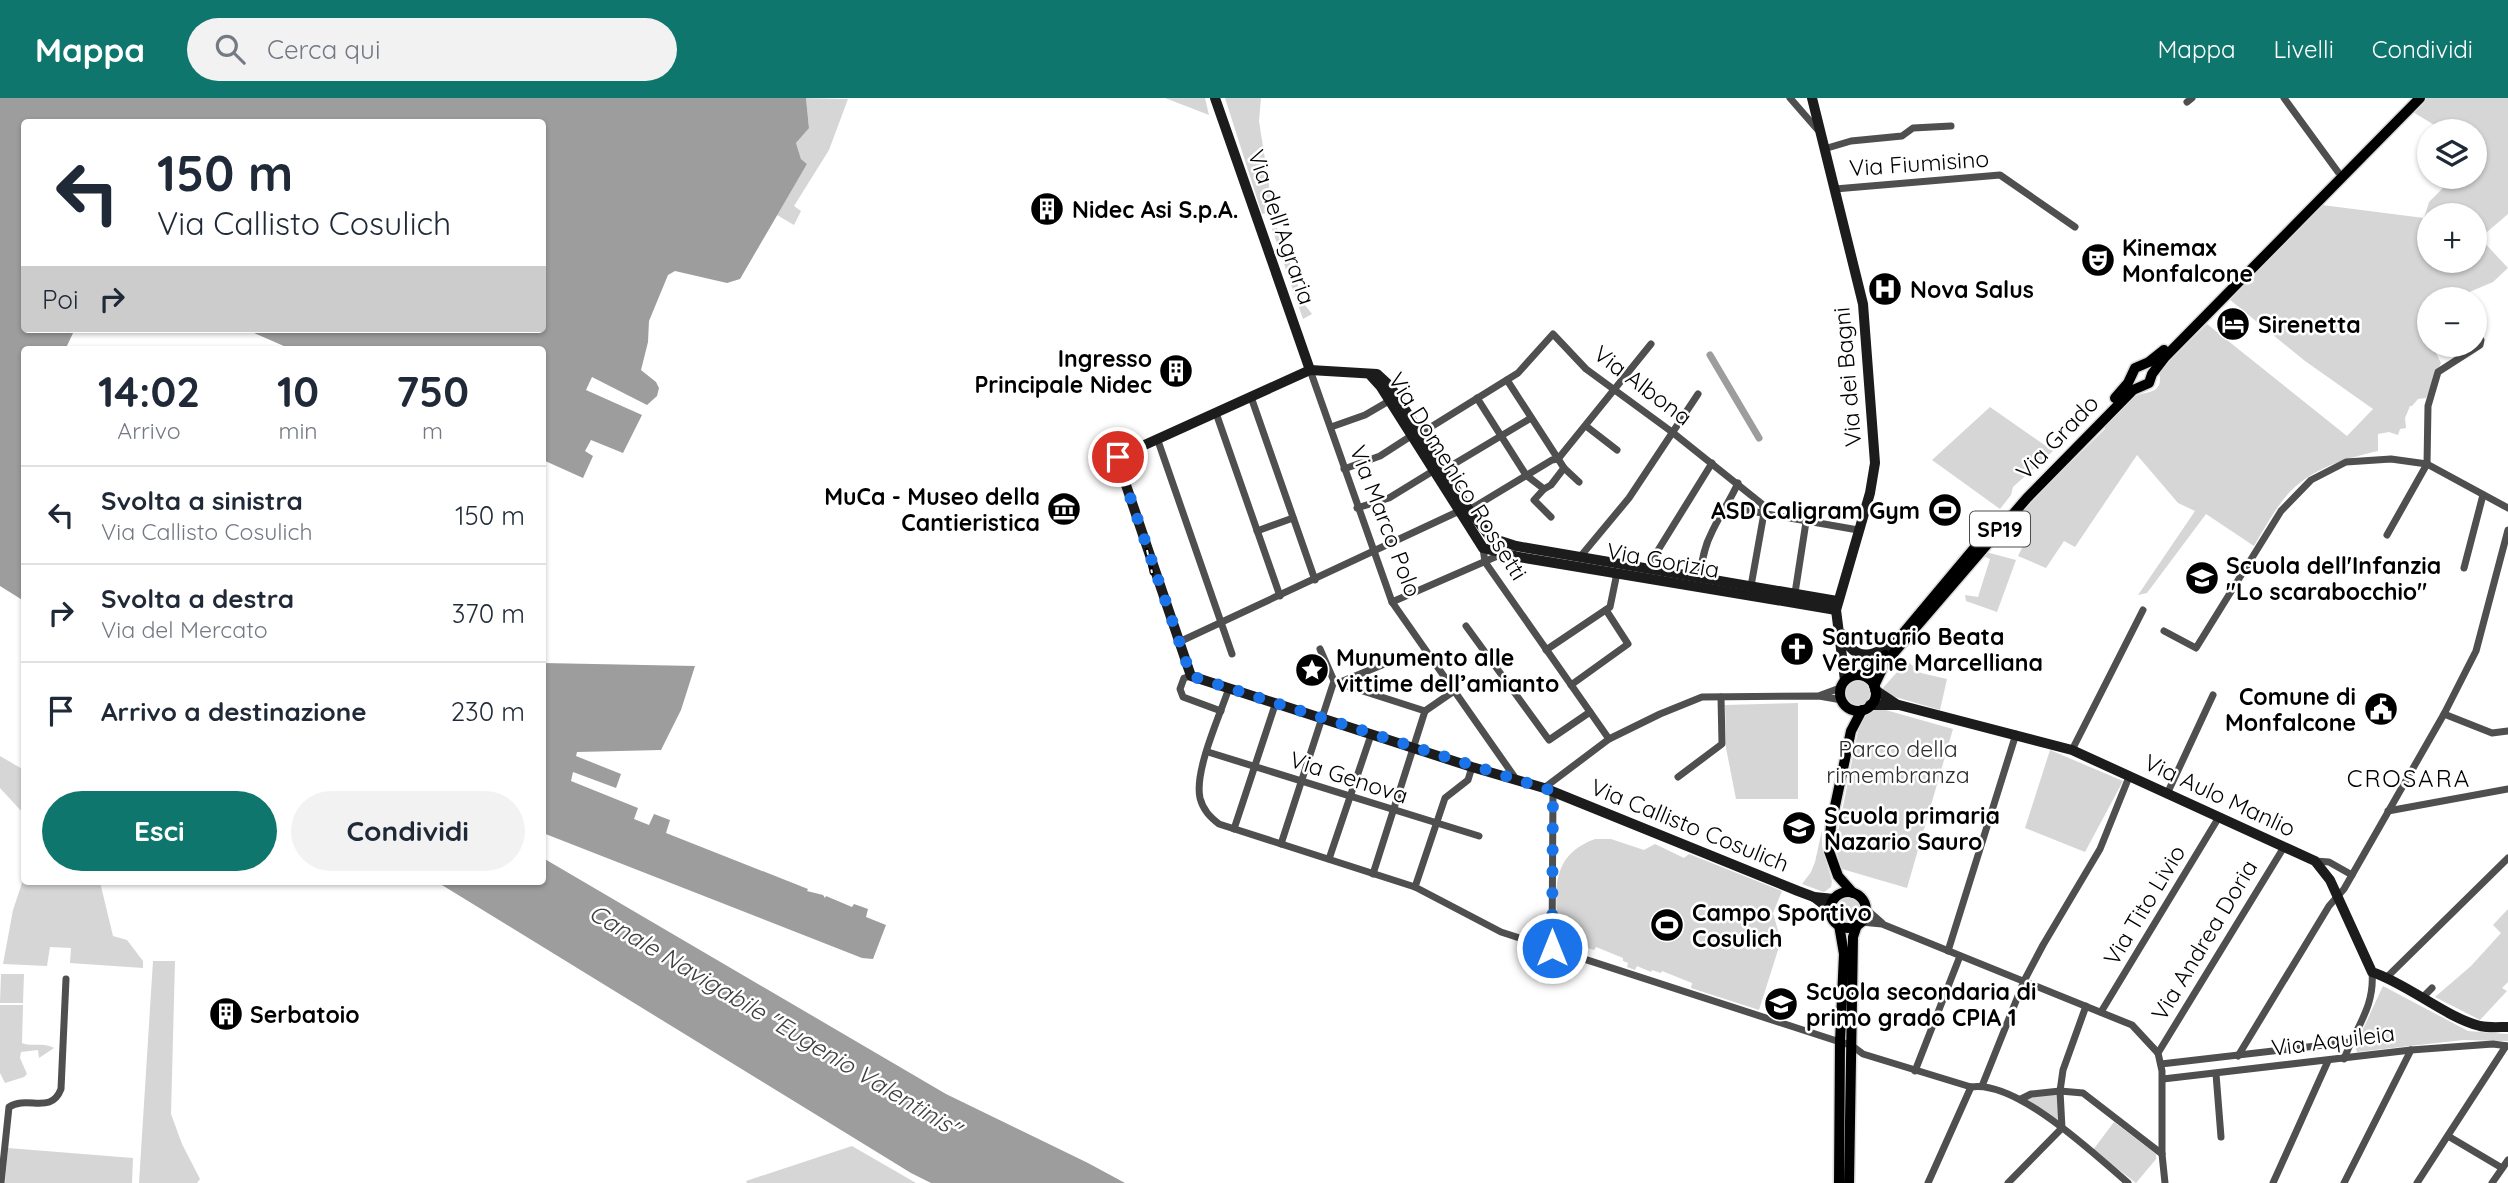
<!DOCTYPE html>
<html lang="it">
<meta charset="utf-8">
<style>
body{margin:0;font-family:Quicksand,sans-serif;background:#f2f2f3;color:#1f2937;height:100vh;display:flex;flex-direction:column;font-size:26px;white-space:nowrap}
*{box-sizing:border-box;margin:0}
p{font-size:23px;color:#747a83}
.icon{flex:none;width:38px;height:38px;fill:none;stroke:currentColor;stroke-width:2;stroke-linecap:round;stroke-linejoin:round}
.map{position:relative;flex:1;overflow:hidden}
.sheet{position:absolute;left:21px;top:248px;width:525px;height:539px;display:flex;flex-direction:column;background:#fff;border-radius:7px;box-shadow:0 2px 5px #0004}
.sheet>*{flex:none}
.hud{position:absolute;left:21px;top:21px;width:525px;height:214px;border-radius:7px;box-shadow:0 2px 5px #0004;background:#fff;color:#1f2937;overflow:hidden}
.buttons{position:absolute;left:2417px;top:21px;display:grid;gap:14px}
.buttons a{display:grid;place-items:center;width:70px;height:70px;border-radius:50%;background:#fff;box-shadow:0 2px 5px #0004;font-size:35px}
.pin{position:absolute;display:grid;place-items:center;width:60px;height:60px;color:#fff;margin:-30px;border:4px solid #fff;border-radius:50%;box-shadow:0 2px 7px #0007}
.me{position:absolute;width:77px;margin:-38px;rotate:0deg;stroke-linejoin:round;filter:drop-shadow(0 0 5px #0008)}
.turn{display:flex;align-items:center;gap:24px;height:147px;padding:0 21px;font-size:32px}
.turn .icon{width:91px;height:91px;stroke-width:2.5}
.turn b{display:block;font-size:49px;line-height:60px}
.then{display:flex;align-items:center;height:66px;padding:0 21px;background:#0003;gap:14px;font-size:26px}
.eta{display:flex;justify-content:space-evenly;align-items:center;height:119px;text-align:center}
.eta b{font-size:42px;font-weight:700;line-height:49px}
.cta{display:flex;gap:14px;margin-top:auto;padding:14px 21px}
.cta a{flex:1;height:80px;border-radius:42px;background:#0f766e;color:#fff;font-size:28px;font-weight:700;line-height:80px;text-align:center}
.cta a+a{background:#f2f2f3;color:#1f2937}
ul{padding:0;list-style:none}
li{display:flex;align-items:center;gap:21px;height:98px;padding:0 21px;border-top:2px solid #e0e1e3}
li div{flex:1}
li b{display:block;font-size:26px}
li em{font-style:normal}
header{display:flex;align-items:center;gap:42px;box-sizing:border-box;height:98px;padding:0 35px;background:#0f766e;color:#fff}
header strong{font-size:33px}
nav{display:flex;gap:38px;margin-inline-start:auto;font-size:24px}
.search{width:490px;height:63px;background:#f2f2f3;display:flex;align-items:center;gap:18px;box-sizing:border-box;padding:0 24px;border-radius:38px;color:#747a83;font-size:26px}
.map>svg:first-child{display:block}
.green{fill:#d6d6d6;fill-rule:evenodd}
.water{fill:#9d9d9d}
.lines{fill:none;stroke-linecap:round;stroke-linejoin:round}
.canal{stroke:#9d9d9d;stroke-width:7}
.primary-casing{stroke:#dbdbdb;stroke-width:13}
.street{stroke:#4f4f4f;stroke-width:7}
.secondary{stroke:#1c1c1c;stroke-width:10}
.primary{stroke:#000;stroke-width:10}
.rail-casing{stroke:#000;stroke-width:4.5}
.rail{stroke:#fff;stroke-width:2;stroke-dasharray:5;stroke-linecap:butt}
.route{stroke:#1a73e8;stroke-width:12;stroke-dasharray:0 21.6}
.labels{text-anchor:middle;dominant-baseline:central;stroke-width:5;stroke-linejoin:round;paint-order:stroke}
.shield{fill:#fff;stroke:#4c4c4c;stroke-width:2}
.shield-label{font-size:21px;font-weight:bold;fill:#000}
.street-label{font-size:23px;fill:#000;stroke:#fff}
.poi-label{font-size:23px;font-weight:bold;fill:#000;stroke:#fff;text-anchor:start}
.park-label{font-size:23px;fill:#2d2d2d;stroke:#fff}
.neighbourhood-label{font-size:24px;letter-spacing:2px;fill:#000;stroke:#fff}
.water-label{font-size:24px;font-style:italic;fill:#3e3e3e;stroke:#fff}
</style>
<header>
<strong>Mappa</strong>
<div class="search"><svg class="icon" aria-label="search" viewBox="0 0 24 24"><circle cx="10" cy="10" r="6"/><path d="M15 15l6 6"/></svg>Cerca qui</div>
<nav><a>Mappa</a><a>Livelli</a><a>Condividi</a></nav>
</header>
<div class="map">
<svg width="2508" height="1085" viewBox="0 0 2508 1085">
<rect width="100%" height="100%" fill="#fff"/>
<g class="green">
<polygon points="806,0 848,1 829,52 794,108 801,113 794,127 777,117 807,66 801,61 796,45 809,29"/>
<polygon points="1165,0 1205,0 1209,17"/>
<polygon points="1225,0 1261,0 1259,23 1273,113 1262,116"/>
<path d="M2426,0H2508V116L2480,140L2508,170L2493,184L2453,201H2429V247H2432L2441,265L2426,300L2418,301L2412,308H2410L2405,320L2406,330L2400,331L2398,337L2389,334L2378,336V353C2343,361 2306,372 2283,402C2272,416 2263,433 2254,448L2206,416L2147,495L2138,497L2195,413L2178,405L2137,357L2075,449L2064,443L2046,470L2018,458L2031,432L2014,420L2066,365L2071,364L2105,331V325C2113,317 2121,308 2131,301C2143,291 2165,300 2159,273L2207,226L2347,338L2373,311L2305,263L2229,201L2322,107L2424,120L2429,104L2454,79H2474V33H2444L2413,14ZM2429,117H2474V163H2429Z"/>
<polygon points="1277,130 1305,207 1312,216 1303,221 1272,131"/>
<polygon points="1990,309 2053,353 2013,389 2011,397 2000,411 1932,362"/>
<polygon points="1986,454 2016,462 1997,514 1966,503 1965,497 1978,499 1990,461 1983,458"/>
<polygon points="1907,563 1921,575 1947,581 1940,612 1892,598 1882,591"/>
<circle cx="1858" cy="595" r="14"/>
<polygon points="1798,605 1798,701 1736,701 1726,650 1725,607"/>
<polygon points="1875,611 1882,611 1953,631 1907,790 1842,771 1835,749 1858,633 1864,619"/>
<polygon points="2050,652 2123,683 2085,754 2025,730"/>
<polygon points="0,658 24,672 24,716 0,690"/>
<polygon points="1822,732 1822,749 1832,783 1831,789 1824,794 1802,786 1811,774 1815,764"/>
<path d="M1595,741H1611L1644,752L1655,746L1684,760L1689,756L1782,793L1773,815L1779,836L1778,852L1759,912L1691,890L1692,885L1662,873L1661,875L1652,872L1651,874L1637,868L1635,872L1627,869L1628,865L1623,863V860L1596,849L1594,852L1558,840C1557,798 1546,759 1595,741Z"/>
<polygon points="24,779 24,784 100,784 113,838 127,842 143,863 143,870 70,865 71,850 50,849 47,868 3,866 13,812"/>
<circle cx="1848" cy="811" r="14"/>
<polygon points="2508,811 2508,884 2502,890 2507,893 2480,922 2435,899 2471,868 2501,835 2493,827"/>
<polygon points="153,863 175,863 171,1016 182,1046 200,1081 197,1085 139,1085"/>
<polygon points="1,876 24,876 23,905 0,905"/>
<polygon points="2383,888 2468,933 2508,936 2508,943 2463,942 2357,954 2355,948"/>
<path d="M0,907H23L22,945C30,949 44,944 54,950L39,960L38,952L21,954L20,960L27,976L24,979L5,985L0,975Z"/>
<polygon points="2058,995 2061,1027 2024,1002 2031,998"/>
<polygon points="2114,1024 2156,1056 2156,1061 2136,1085 2093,1052"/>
<polygon points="852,1048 916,1085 747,1085 746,1083"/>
<polygon points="8,1050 133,1060 132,1085 5,1085"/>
</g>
<g class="water">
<polygon points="0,0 806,0 809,30 796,45 801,61 807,66 740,181 727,185 675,173 668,177 649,223 648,244 641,272 656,284 659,290 657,298 647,307 592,279 586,292 642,317 623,355 591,342 585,353 593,358 583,380 543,362 542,252 293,252 245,231 542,231 542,24 24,24 24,231 75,231 65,252 24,252 24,503 0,488"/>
<polygon points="543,565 695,568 681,612 661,652 577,654 576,658 621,676 616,690 573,674 571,683 638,710 634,721 649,727 654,716 670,722 666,735 808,791 807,793 823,797 825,800 826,798 852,809 854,806 868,811 866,819 886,827 873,861 862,860 543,735"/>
<polygon points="543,760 946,996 1088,1065 1125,1085 931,1085 911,1075 437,784 542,784"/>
</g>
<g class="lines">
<polyline class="canal" points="1710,257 1759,340"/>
<g class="primary-casing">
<g id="primary">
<polyline points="2115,300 2128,285 2135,270 2149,264 2164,252"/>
<polyline points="1900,539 1977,447"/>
<polyline points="1860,577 1872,570 1885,557"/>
<circle cx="1858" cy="595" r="18"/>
<polyline points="1874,588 1885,565 2027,400 2133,292 2149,285 2152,276 2165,259 2420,0"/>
<circle cx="1848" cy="812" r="18"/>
<polyline points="1853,795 1838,778 1829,753 1831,727 1851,633 1862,612"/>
<polyline points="1839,1085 1840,944 1844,856 1839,827"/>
<polyline points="1849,1085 1853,839 1857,827"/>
</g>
</g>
<g class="street">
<polyline points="1790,0 1817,31"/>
<polyline points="2284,0 2338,74"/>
<polyline points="2187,4 2192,0"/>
<polyline points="1824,51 1851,43 1902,38 1913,30 1951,28"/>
<polyline points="1835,91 2000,77 2075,129"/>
<polyline points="1310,272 1392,504 1516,681"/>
<polyline points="1507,282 1564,370 1579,384"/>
<polyline points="1251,299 1315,482"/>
<polyline points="1477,300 1526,377 1544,391 1551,387 1564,370"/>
<polyline points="1216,315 1280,498"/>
<polyline points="1586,328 1617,352"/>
<polyline points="1331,329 1365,317 1389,303"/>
<polyline points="1418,337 1518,275 1553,236 1586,271 1672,334 1762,406 1764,415 1751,488"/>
<polyline points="1157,340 1232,556"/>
<polyline points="1344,371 1380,358 1411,338"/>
<polyline points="1444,372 1531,320"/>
<polyline points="1544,391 1534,402 1551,419"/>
<polyline points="1728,409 1858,432"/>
<polyline points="1357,410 1389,400 1433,373"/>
<polyline points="1257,433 1293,420"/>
<polyline points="2387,437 2427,366 2428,308 2438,274 2480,247 2481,242 2474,236"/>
<polyline points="1483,450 1485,464 1609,641"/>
<polyline points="1580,459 1629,400 1698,296"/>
<polyline points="1647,470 1712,365"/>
<polyline points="2464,470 2483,397"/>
<path d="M1699,480C1702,464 1704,449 1711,436C1719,418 1730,403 1738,385"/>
<polyline points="1795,495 1806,424"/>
<polyline points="1392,504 1502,456"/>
<polyline points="1466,528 1549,642 1590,614"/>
<polyline points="2164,533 2196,550 2281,413 2311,382 2346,364 2391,361 2427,366 2508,410"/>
<polyline points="1179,544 1455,415 1469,412 1552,362 1558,361 1651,246"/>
<polyline points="1546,552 1610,509 1617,475"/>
<polyline points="1191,578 1184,580 1180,591 1183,599 1221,613"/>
<polyline points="1338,585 1425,613 1454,593"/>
<polyline points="1338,585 1382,567"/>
<polyline points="1571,587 1628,546 1606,512"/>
<path d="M1229,590C1220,617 1194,673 1200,700C1203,712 1210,719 1219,726L1415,789L1501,834L1840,944L1851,947L1863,956L1971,989C2017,982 2094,1056 2128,1085"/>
<polyline points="1821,597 1840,590"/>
<polyline points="2444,616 2492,635 2508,633"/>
<polyline points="2072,652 2143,512"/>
<polyline points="1208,654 1479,738"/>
<polyline points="1678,679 1722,646 1721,599"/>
<polyline points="1544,690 1609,641 1660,616 1702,599 1819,598 1842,602"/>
<polyline points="2167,696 2213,597"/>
<polyline points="2388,713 2508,691"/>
<polyline points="1234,731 1276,604"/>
<polyline points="1281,746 1334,583 1320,551"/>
<polyline points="1329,761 1371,637"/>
<polyline points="2315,763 2329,764 2352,777"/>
<polyline points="1373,776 1425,613"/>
<polyline points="1415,789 1445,700 1468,682 1472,669"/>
<polyline points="1866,811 1882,825"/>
<polyline points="1861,824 1882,826 2132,927 2158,955 2162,973 2162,1056 2165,1085"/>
<polyline points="1552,850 1553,693"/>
<polyline points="1948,853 2016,636"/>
<polyline points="2387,879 2508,760"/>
<polyline points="2423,899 2432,890"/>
<polyline points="2101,914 2219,719"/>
<polyline points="2158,955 2284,749"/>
<polyline points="2238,958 2329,808 2344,791 2444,616 2476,553 2508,432"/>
<path d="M2344,961C2356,929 2375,909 2372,874"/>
<polyline points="2161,966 2350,944"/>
<polyline points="1915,973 1960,858"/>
<polyline points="2216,976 2221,1039"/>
<polyline points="2163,981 2411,952 2493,946 2508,948"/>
<polyline points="1982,988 2024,883 2043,847 2100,751 2129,679"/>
<polyline points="2021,1001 2031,996 2060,993 2083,995 2162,1056"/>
<polyline points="2448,1038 2502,1070"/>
<path d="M1,1085L9,1009C28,997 51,1017 61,991L66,881"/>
<polyline points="1928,1085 1971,989"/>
<polyline points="2008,1085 2062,1030 2060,993 2063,972 2086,908"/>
<polyline points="2273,1085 2328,963"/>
<polyline points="2344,1085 2411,952"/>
<polyline points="2417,1085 2506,948"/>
<polyline points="2492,1085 2508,1062"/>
</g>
<g class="secondary">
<polyline points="1215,0 1310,272"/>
<polyline points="1812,0 1863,206 1875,365 1870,395 1836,512 1845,582"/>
<polyline points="1371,278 1381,289 1483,450 1519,459 1836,512"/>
<path d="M1842,536C1856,568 1876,557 1899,541"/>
<polyline points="1875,592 1896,606"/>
<path d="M1870,607H1899L2072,652L2315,763L2330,782L2372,874C2408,886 2445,919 2480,928C2489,930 2499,929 2508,929"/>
<polyline points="1814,799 1831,812"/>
<polyline points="1834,801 1814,799 1798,793 1544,690 1472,669 1191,578 1126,387 1118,359 1310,272 1377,276 1390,288 1469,412 1491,440 1516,448 1837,503"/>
</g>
<use href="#primary" class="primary"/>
<g class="rail-casing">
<polyline id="rail" points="1147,452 1152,475"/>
</g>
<use href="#rail" class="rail"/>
</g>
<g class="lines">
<polyline class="route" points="1118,359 1126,387 1191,578 1553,693 1552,850"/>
</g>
<defs>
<g id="building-disc" transform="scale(1.75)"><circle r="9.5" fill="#000" stroke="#fff"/><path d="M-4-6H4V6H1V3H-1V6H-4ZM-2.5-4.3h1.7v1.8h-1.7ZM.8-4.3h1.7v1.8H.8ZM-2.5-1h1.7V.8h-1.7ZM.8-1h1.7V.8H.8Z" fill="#fff"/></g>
<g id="theatre-disc" transform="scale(1.75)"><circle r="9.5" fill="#000" stroke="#fff"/><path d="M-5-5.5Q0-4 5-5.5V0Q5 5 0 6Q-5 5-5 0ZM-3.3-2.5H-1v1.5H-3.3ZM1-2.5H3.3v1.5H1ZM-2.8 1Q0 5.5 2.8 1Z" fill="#fff"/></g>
<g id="hospital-disc" transform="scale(1.75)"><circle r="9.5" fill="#000" stroke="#fff"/><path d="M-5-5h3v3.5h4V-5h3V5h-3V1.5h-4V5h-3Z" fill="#fff"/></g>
<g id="hotel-disc" transform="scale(1.75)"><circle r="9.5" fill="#000" stroke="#fff"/><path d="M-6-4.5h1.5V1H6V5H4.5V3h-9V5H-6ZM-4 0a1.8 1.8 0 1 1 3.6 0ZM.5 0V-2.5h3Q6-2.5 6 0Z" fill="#fff"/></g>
<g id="museum-disc" transform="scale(1.75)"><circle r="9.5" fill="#000" stroke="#fff"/><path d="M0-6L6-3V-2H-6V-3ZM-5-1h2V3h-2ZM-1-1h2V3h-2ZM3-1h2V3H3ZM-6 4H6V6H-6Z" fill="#fff"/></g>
<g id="stadium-disc" transform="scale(1.75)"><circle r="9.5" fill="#000" stroke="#fff"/><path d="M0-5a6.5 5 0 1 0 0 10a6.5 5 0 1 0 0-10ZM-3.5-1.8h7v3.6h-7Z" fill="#fff"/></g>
<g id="school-disc" transform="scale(1.75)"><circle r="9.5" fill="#000" stroke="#fff"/><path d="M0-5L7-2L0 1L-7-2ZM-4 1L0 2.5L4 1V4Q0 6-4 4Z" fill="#fff"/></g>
<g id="church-disc" transform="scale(1.75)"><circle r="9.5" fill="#000" stroke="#fff"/><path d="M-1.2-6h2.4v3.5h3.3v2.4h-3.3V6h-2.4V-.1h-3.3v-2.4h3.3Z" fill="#fff"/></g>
<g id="sight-disc" transform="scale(1.75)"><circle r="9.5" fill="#000" stroke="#fff"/><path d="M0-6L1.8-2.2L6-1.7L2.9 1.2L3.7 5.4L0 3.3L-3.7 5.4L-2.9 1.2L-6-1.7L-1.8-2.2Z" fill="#fff"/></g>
<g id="civic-disc" transform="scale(1.75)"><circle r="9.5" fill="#000" stroke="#fff"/><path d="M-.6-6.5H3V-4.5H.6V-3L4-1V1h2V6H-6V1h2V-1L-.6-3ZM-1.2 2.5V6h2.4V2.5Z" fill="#fff"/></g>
</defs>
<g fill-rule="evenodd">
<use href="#building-disc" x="1047" y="111"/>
<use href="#theatre-disc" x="2098" y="162"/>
<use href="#hospital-disc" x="1885" y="191"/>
<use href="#hotel-disc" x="2233" y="226"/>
<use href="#building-disc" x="1176" y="273"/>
<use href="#museum-disc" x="1064" y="411"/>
<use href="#stadium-disc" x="1945" y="412"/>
<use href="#school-disc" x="2202" y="480"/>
<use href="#church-disc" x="1797" y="551"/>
<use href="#sight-disc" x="1312" y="572"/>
<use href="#civic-disc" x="2381" y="611"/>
<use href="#school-disc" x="1799" y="730"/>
<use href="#stadium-disc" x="1667" y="827"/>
<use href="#school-disc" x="1781" y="906"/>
<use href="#building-disc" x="226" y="916"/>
</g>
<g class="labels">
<rect class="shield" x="1970" y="413.5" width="60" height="35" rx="5"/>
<g class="shield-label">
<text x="2000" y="431">SP19</text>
</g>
<g class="street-label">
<text transform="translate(1919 65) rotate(-4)">Via Fiumisino</text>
<text transform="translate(1282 129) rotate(71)">Via dell'Agraria</text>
<text transform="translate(1847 279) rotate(-95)">Via dei Bagni</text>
<text transform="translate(1643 287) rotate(37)">Via Albona</text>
<text transform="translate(2057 339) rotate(-46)">Via Grado</text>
<text transform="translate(1458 378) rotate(58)">Via Domenico Rossetti</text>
<text transform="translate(1386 423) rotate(69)">Via Marco Polo</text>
<text transform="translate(1663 462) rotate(10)">Via Gorizia</text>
<text transform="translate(1349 679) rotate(18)">Via Genova</text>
<text transform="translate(2220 697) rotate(25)">Via Aulo Manlio</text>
<text transform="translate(1690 727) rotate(22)">Via Callisto Cosulich</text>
<text transform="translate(2144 807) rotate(-59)">Via Tito Livio</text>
<text transform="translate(2204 842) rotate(-59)">Via Andrea Doria</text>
<text transform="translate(2333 942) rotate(-7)">Via Aquileia</text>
</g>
<g class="poi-label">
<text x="1072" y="111">Nidec Asi S.p.A.</text>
<text x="2122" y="149">Kinemax<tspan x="2122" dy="26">Monfalcone</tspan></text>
<text x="1910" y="191">Nova Salus</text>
<text x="2258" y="226">Sirenetta</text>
<text x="1152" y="260" text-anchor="end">Ingresso<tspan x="1152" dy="26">Principale Nidec</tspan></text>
<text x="1040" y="398" text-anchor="end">MuCa - Museo della<tspan x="1040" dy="26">Cantieristica</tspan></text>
<text x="1920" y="412" text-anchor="end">ASD Caligram Gym</text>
<text x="2226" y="467">Scuola dell'Infanzia<tspan x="2226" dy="26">"Lo scarabocchio"</tspan></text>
<text x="1822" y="538">Santuario Beata<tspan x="1822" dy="26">Vergine Marcelliana</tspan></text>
<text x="1336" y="559">Munumento alle<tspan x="1336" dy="26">vittime dell’amianto</tspan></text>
<text x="2356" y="598" text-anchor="end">Comune di<tspan x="2356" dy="26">Monfalcone</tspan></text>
<text x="1824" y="717">Scuola primaria<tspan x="1824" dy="26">Nazario Sauro</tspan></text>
<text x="1692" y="814">Campo Sportivo<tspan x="1692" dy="26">Cosulich</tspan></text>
<text x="1806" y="893">Scuola secondaria di<tspan x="1806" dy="26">primo grado CPIA 1</tspan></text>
<text x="250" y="916">Serbatoio</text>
</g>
<g class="park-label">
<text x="1898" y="650">Parco della<tspan x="1898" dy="26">rimembranza</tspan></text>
</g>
<g class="neighbourhood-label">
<text x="2409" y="680">CROSARA</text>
</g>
<g class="water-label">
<text transform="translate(775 922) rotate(31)">Canale Navigabile "Eugenio Valentinis"</text>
</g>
</g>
</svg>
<div class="buttons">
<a><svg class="icon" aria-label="layers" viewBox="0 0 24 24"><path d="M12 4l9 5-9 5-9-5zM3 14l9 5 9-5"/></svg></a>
<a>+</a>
<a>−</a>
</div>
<div class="pin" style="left:1118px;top:359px;background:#d93025"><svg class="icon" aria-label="arrive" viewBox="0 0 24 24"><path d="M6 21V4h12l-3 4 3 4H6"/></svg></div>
<svg class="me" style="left:1552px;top:850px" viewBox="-20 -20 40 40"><circle r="17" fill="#1a73e8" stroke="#fff" stroke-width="3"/><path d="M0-11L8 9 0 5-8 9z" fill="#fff"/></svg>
<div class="hud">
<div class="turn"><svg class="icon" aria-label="left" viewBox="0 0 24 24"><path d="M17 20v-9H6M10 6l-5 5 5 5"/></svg><div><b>150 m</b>Via Callisto Cosulich</div></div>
<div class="then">Poi<svg class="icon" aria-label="right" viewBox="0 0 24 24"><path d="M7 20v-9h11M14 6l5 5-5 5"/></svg></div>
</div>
<section class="sheet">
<div class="eta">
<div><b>14:02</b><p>Arrivo</p></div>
<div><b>10</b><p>min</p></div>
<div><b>750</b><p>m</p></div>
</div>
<ul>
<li><svg class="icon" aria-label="left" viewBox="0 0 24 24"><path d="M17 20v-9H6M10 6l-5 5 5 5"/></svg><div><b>Svolta a sinistra</b><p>Via Callisto Cosulich</p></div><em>150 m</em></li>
<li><svg class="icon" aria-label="right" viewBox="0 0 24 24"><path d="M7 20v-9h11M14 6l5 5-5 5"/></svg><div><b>Svolta a destra</b><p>Via del Mercato</p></div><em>370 m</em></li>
<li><svg class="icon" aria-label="arrive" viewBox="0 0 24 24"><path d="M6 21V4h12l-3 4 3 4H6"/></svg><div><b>Arrivo a destinazione</b></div><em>230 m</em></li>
</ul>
<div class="cta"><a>Esci</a><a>Condividi</a></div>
</section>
</div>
